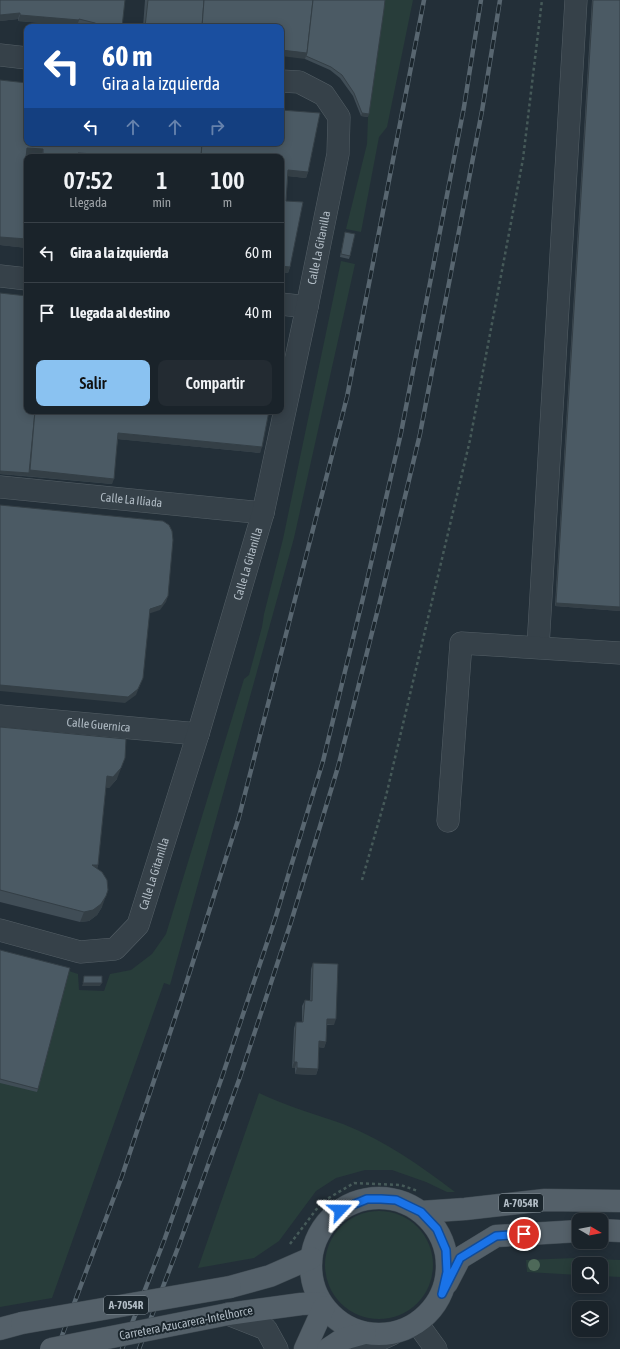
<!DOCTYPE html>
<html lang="es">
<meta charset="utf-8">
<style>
body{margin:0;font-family:"Asap Condensed",sans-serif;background:#232b32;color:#f1f3f6;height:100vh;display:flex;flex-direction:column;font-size:15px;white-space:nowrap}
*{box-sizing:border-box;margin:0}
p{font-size:13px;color:#9fa4a8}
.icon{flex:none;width:22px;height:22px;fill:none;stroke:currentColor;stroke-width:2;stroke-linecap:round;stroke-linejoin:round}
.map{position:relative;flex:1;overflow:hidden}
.details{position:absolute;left:24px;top:154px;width:260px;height:260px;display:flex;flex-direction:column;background:#1a232a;border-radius:8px;box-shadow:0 2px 10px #0003,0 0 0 1px #384047}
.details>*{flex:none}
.guide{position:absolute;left:24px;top:24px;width:260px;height:122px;border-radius:8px;box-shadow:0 2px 10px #0003,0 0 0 1px #384047;background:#1a4fa0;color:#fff;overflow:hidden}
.needle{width:26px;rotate:100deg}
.fabs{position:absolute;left:572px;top:1213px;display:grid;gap:8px}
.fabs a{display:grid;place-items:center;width:36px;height:36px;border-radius:8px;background:#1a232a;box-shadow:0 2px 10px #0003,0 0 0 1px #384047;font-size:20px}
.pin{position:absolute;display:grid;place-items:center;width:34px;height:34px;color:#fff;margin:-17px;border:2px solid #fff;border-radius:50%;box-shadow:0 1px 4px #0007}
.me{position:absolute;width:44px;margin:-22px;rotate:67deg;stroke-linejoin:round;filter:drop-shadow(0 0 3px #0008)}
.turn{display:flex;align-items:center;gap:14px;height:84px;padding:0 12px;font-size:18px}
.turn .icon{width:52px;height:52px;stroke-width:2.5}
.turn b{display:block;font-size:28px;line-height:34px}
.lanes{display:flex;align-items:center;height:38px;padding:0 12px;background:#0003;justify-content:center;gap:20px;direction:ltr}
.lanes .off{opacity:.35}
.eta{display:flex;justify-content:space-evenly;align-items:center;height:68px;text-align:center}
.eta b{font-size:24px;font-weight:600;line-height:28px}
.button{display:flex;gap:8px;margin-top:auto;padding:8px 12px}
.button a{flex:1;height:46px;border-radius:8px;background:#8ac2f1;color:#111;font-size:16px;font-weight:600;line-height:46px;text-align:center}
.button a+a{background:#232b32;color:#f1f3f6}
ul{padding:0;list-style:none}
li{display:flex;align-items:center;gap:12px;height:60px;padding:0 12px;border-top:1px solid #384047}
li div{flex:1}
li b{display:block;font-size:15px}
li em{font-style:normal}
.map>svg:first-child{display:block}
.green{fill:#283d3a}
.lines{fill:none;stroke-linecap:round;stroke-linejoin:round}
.minor-casing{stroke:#545f66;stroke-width:23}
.major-casing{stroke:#3f4a52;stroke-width:23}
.path{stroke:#465a59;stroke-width:2.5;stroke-dasharray:3 3;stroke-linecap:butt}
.minor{stroke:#364149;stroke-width:22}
.major{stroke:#546069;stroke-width:22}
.rail-casing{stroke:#586670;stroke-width:4.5}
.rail{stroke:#1b262d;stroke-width:3;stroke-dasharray:9;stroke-linecap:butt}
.major-bridge-casing{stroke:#3f4a52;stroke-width:23;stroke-linecap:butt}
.major-bridge{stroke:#546069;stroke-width:22}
.tree{fill:#4e6959}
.wall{fill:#404d56}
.shaded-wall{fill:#343f46}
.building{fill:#4b5a64;stroke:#343f46}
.route-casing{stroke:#114b97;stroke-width:10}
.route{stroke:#1a73e8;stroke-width:7}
.labels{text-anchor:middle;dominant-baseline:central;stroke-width:4;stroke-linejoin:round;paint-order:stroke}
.shield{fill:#1b262d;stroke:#848f97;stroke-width:1}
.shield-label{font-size:11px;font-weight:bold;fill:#b1bcc5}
.street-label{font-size:12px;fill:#b1bcc5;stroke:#1b262d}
</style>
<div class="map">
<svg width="620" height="1349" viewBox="0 0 620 1349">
<rect width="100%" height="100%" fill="#232f38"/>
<g class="green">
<polygon points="384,0 413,0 387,127 379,137 361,232 346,229 367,144 368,117"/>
<polygon points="341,261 355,264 294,538 170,985 164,983 52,1298 0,1307 0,1083 69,971 78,974 79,990 104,991 110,974 131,970 152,954 166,934 244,679 249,675 262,627 264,614 283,539"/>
<path d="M259,1093C287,1106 314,1114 343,1124C384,1140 421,1166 455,1192H447L426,1182L392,1170H365L336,1178L316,1191L279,1241L254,1258L198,1268Z"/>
<circle cx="379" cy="1265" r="54"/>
<polygon points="574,1258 620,1260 620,1277 601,1276 601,1264 579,1264 579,1275 527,1272 526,1260"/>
</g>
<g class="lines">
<g class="minor-casing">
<g id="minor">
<polyline points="0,55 27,58"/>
<polyline points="0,276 27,279"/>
<polyline points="281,304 307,307"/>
<path id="s1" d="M0,487L263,513"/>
<polyline points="538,647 576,0"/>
<path id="s2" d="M0,716L198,734"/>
<polyline points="448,821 461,643 620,653"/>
<path id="s3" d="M0,930L80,952L115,949L138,925L198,734L263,513L307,307L338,154L339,117L324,95L299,82L281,81"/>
<polyline points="228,1314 266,1329 277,1349"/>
<polyline points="417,1323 436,1349"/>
<polyline points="362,1349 368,1345 392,1334"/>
</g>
</g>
<g class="major-casing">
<g id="major">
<circle cx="379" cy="1266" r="68"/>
<polyline points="421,1212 465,1209 545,1200 620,1201"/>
<polyline points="601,1230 620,1231"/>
<polyline points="447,1283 460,1258 496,1236 579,1231"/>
<polyline points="230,1287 270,1276 311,1258"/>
<polyline points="228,1314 301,1304 321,1303"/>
<polyline points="0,1329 22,1323"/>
<polyline points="305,1349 324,1307"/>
<polyline points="328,1349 343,1339 365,1333"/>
</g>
</g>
<g class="path">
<polyline points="362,880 386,796 470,440 523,159 542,0"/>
<polyline points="290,1244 322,1202 354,1183 401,1185 418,1191"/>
</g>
<use href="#minor" class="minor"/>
<use href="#major" class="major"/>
<g class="rail-casing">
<g id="rail">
<polyline points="57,1349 122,1176 179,1006 239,817 347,397 424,0"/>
<polyline points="122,1349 165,1238 222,1077 275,919 323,761 363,598 401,433 464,107 481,0"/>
<polyline points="139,1349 179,1245 239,1080 291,922 338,767 380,601 420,434 482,111 500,0"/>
</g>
</g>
<use href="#rail" class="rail"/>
<g class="major-bridge-casing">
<g id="major-bridge">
<polyline points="22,1323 230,1287"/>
<polyline points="51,1349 228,1314"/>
</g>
</g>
<use href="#major-bridge" class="major-bridge"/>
</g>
<circle class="tree" cx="534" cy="1265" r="6"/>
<g class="wall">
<polygon points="0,0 122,27 84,27 78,25 77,26 18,21 18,19 0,21"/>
<polygon points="145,0 385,0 368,117 361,116 353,96 340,78 330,70 305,59 281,27 143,27"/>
<polygon points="592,0 620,0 620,611 555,606"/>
<polygon points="0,80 27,83 27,143 281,143 281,110 320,113 308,172 306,178 288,176 286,201 303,202 290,267 288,273 281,272 281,157 32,157 26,156 24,176 27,176 27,248 0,245"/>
<polygon points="345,232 350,256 349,259 340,257"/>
<polygon points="27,411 269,411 260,453 118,439 112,484 0,474"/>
<polygon points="0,727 117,779 109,788 106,787 98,865 97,869 102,907 97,915 89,921 80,922 0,902"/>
<polygon points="0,950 38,1089 37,1092 0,1083"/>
<polygon points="313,963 334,1025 327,1025 326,1042 324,1048 319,1047 318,1069 316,1075 295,1074 295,1068 292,1068 294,1028 296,1022 302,1022 302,1006 305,1000 310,1000 311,969"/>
</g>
<g class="shaded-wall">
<polygon points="20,13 18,19 0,21 0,15"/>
<polygon points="20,15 79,20 77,26 18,21"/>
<polygon points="281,50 307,53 305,59 281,56"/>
<polygon points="362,113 369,114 368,117 361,116"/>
<polygon points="27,148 43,149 41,157 24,156"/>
<polygon points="78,153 95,154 94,157 77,157"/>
<polygon points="288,170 308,172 306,178 286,176"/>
<polygon points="0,237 27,239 27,248 0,245"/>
<polygon points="281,266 290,267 288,273 281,272"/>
<polygon points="118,433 262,447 260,453 116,439"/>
<polygon points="30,470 114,479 112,484 27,476"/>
<polygon points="0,471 29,473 27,476 0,474"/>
<polygon points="168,596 166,602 160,610 148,614 150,609"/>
<polygon points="556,603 620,607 620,611 555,606"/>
<polygon points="143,678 136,695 125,703 0,691 0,685"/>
<polygon points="125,758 117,779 109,788 103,787 107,776"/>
<polygon points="92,865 98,865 95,876"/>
<polygon points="106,896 102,907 97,915 89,921 80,922 84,912"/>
<polygon points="83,983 102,983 100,986 82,986"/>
<polygon points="327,1019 336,1019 334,1025 325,1024"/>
<polygon points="319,1041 326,1042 324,1048 317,1047"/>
<polygon points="294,1062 297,1062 295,1068 292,1068"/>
<polygon points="297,1068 318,1069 316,1075 295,1074"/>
</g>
<g class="building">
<polygon points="0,0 125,0 122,27 103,27 95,23 79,19 79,20 20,15 20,13 0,15"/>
<polygon points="148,0 204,0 202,27 145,27"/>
<polygon points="204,0 313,0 307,53 281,50 281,27 202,27"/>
<polygon points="313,0 385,0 384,9 369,114 362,113 354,93 342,75 331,67 306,56 307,53"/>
<polygon points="593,0 620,0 620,607 556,603"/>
<polygon points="0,80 27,83 27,143 202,143 201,157 95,157 95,154 78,153 78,157 43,157 43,149 27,148 24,176 27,176 27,239 0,237"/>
<polygon points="281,110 320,113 308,172 288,170 286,201 303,202 290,267 281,266 281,157 201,157 202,143 281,143"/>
<polygon points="345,232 355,234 350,256 341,254"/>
<polygon points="0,293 27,296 27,411 35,411 29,473 0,471"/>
<polygon points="35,411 269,411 262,447 118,433 114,479 30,470"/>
<polygon points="0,505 163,521 169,525 172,531 173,540 168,596 162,605 150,609 143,678 138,689 128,697 0,685"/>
<polygon points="0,727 126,739 125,758 121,768 113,777 107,776 98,865 92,865 102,872 107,880 108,890 106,896 101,904 93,910 84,912 0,890"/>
<polygon points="0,950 70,968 38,1089 0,1079"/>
<polygon points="313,963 338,964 336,1019 327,1019 326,1042 319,1041 318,1069 297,1068 297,1062 294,1062 296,1022 303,1022 305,1000 312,1001"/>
<polygon points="84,976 102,976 102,983 83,983"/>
</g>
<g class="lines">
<g class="route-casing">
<polyline id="route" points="340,1210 367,1199 381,1199 396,1200 421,1212 437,1229 446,1250 447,1272 442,1294 460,1258 496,1236 524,1234"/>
</g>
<use href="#route" class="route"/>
</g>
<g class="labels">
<g class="shield">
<rect x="499" y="1194" width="44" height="18" rx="3"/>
<rect x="104" y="1296" width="44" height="18" rx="3"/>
</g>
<g class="shield-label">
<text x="521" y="1203">A-7054R</text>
<text x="126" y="1305">A-7054R</text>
</g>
<g class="street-label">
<text stroke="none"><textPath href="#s3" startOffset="853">Calle La Gitanilla</textPath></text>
<text stroke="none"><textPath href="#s1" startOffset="132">Calle La Ilíada</textPath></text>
<text stroke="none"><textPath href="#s3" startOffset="529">Calle La Gitanilla</textPath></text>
<text stroke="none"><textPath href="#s2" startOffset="99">Calle Guernica</textPath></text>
<text stroke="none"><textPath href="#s3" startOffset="205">Calle La Gitanilla</textPath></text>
<text transform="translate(186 1323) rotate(-11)">Carretera Azucarera-Intelhorce</text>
</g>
</g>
</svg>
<div class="fabs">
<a><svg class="needle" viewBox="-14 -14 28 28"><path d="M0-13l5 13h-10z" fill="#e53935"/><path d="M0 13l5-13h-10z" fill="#9fa4a8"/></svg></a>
<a><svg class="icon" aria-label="search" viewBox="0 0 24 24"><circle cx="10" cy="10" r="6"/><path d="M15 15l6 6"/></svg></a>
<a><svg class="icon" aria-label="layers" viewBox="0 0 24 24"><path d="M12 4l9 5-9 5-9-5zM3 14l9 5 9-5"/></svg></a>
</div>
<div class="pin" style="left:524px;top:1234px;background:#d93025"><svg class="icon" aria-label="arrive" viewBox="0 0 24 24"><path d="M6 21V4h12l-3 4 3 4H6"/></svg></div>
<svg class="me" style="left:340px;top:1210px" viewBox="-20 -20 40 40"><path d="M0-17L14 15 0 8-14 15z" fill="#1a73e8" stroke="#fff" stroke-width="4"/></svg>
<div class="guide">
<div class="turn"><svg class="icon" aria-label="left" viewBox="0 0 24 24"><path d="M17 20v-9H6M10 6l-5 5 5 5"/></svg><div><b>60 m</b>Gira a la izquierda</div></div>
<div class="lanes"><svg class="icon" aria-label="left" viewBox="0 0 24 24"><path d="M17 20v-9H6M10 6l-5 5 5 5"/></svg><svg class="icon off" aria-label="ahead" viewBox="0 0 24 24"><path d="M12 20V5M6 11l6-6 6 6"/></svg><svg class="icon off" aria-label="ahead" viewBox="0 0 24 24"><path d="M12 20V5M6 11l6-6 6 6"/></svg><svg class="icon off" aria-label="right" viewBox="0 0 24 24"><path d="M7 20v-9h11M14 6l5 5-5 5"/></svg></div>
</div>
<section class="details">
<div class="eta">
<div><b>07:52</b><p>Llegada</p></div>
<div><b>1</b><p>min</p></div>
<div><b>100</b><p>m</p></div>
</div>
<ul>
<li><svg class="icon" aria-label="left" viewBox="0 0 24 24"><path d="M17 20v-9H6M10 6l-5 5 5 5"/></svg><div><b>Gira a la izquierda</b></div><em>60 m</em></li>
<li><svg class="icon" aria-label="arrive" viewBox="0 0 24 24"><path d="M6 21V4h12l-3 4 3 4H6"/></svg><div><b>Llegada al destino</b></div><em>40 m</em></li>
</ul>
<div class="button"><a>Salir</a><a>Compartir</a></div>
</section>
</div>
